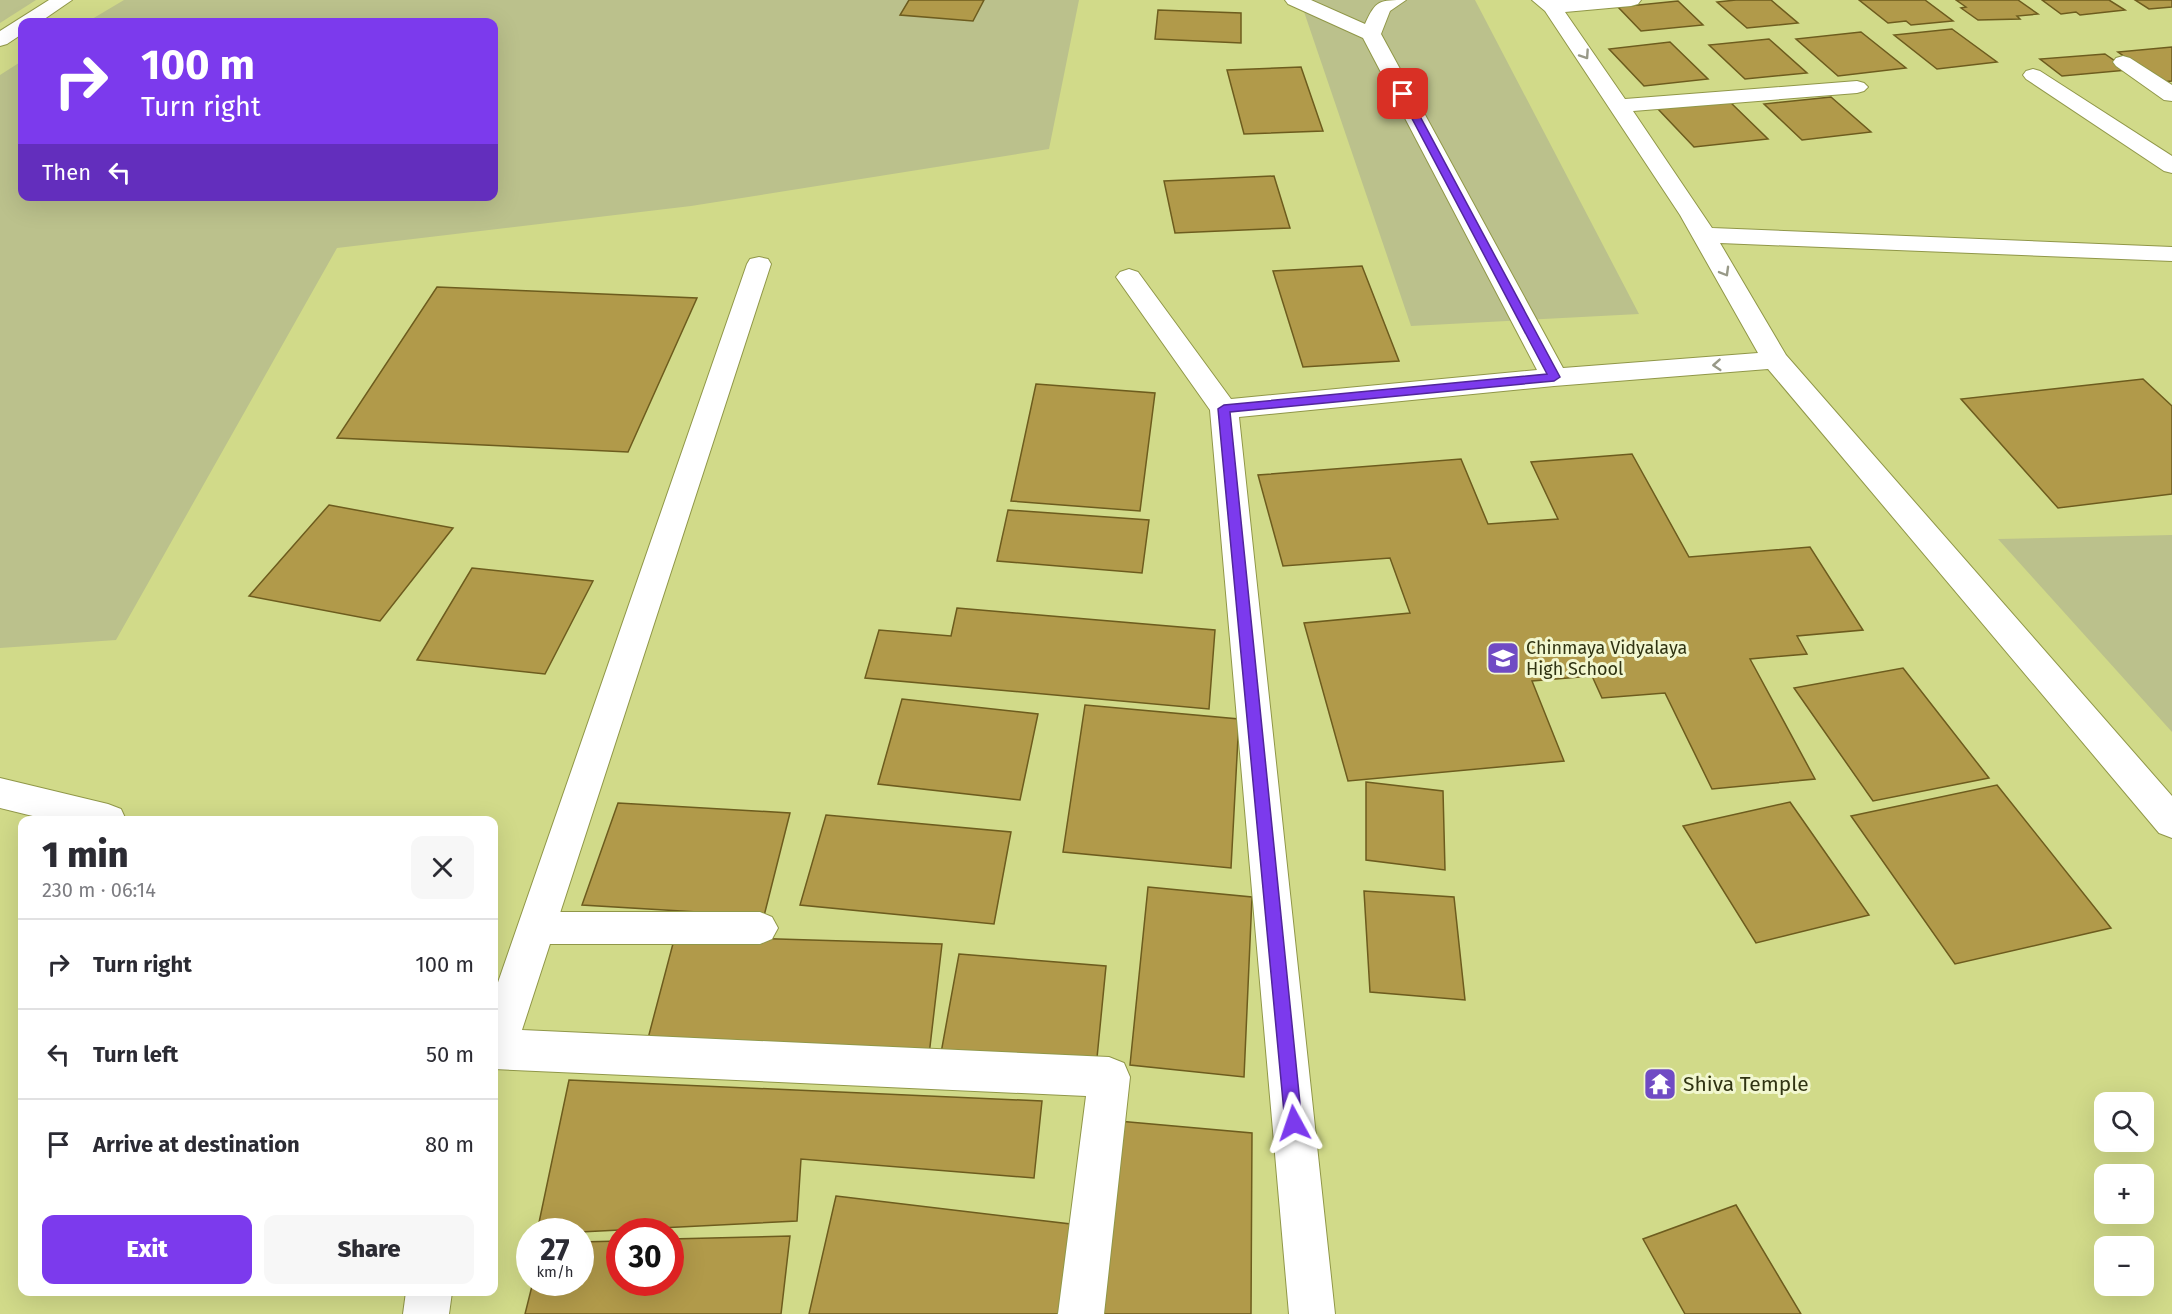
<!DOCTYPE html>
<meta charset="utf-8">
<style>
body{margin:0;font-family:"Fira Sans",sans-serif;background:#f7f7f7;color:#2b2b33;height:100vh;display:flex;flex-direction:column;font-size:22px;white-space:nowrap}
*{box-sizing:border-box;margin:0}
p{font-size:20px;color:#7c7c81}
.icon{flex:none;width:33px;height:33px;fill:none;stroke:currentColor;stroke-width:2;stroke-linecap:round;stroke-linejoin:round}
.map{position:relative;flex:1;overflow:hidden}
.side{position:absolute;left:18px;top:816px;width:480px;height:480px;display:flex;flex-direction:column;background:#fff;border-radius:12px;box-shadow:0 6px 24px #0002}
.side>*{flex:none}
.guide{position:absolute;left:18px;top:18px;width:480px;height:183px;border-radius:12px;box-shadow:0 6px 24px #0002;background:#7c3aed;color:#fff;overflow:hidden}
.controls{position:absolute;left:2094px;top:1092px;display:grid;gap:12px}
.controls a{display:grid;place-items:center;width:60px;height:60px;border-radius:12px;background:#fff;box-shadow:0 6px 24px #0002;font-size:30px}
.speed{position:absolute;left:516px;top:1218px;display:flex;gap:12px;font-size:30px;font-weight:700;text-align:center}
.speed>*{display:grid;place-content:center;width:78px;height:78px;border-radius:50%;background:#fff;box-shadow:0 6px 24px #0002;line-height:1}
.speed small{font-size:15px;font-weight:400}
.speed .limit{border:9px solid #d22;background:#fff;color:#111}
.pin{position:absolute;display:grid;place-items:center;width:51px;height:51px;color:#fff;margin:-26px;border-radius:12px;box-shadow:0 3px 9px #0006}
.me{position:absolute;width:66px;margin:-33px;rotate:355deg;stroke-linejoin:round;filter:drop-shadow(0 0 4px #0008)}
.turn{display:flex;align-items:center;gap:21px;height:126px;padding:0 24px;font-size:27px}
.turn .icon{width:78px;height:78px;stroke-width:2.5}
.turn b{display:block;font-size:42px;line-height:51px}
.then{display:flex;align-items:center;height:57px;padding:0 24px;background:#0003;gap:12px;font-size:22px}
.round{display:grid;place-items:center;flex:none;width:63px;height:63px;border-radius:12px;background:#f7f7f7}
.head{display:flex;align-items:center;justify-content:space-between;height:102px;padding:0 24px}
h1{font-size:36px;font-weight:800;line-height:45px}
.primary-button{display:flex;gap:12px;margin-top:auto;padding:12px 24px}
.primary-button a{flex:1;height:69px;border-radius:12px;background:#7c3aed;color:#fff;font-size:24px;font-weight:800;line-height:69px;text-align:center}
.primary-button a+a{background:#f7f7f7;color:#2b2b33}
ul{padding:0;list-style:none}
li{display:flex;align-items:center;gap:18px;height:90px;padding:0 24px;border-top:2px solid #e1e1e2}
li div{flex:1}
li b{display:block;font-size:22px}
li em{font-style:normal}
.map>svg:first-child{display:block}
.green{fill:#bbc18c}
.building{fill:#b19a4a;stroke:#6d5c1e;stroke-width:1.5}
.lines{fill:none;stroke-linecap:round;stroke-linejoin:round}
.service-casing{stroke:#909748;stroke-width:2}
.minor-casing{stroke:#909748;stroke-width:2}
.service{fill:#fff;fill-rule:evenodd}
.minor{fill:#fff;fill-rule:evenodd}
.oneway{stroke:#989988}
.route{fill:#7c3aed;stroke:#51269a;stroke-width:1.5}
.labels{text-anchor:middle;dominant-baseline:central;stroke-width:6;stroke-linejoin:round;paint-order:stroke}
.poi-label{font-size:18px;fill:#303312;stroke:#f2f7d0;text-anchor:start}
.near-poi-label{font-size:21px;fill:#303312;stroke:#f2f7d0;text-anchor:start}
</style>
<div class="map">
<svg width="2172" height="1314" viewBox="0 0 2172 1314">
<rect width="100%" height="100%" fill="#d1da89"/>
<g class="green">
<polygon points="0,0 36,0 0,23"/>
<polygon points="124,0 1079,0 1049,149 691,206 337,248 116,640 0,648 0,75 22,61 22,196 494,196 494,22 87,22"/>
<polygon points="1300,0 1475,0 1639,314 1411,326"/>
<polygon points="2172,535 2172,732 1998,539"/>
</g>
<g class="building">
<polygon points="909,0 984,0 973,21 900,15"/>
<polygon points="1736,0 1771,0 1798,23 1747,28 1717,2"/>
<polygon points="1859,0 1925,0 1953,21 1911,25 1906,21 1888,23"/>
<polygon points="1956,0 2018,0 2038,14 2017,16 2020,19 1978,20 1961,8 1966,7"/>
<polygon points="2042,0 2109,0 2125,10 2080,15 2076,12 2061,14"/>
<polygon points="2135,0 2172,0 2172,7 2149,9"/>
<polygon points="1678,1 1703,25 1641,31 1618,7"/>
<polygon points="1158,10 1241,13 1241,43 1155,39"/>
<polygon points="1952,29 1997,62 1937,69 1894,35"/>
<polygon points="1861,32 1906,68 1838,76 1796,39"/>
<polygon points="1769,39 1807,73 1745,79 1709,45"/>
<polygon points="1670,42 1708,79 1644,86 1609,49"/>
<polygon points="2172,47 2172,81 2161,82 2118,52"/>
<polygon points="2105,54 2128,70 2062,76 2040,59"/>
<polygon points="1301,67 1323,131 1244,134 1227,70"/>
<polygon points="1831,97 1871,132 1802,140 1764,104"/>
<polygon points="1729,101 1768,139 1694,147 1658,109"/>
<polygon points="1274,176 1290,228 1175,233 1164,181"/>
<polygon points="1362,266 1399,361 1303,367 1273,271"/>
<polygon points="437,287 697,298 628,452 337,438"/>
<polygon points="2143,379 2172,406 2172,494 2058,508 1961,399"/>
<polygon points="1036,384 1155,393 1140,511 1011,501"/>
<polygon points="1632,454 1689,557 1810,547 1863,630 1797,636 1807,654 1750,659 1815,779 1712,789 1665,693 1602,698 1592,676 1532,681 1564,761 1348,781 1304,623 1410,613 1390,558 1283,566 1258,475 1461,459 1488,524 1558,519 1531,462"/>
<polygon points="329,505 453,528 380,621 249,596"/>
<polygon points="1008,510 1149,520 1142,573 997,561"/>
<polygon points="472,568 593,581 545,674 417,660"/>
<polygon points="957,608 1215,630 1209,709 865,678 879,630 951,636"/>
<polygon points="1903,668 1989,778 1873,801 1794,688"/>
<polygon points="902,699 1038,714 1020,800 878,784"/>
<polygon points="1085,705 1239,719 1231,868 1063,852"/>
<polygon points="1366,782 1443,791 1445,870 1366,860"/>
<polygon points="1997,785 2111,928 1955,964 1851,816"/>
<polygon points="1790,802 1869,915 1756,943 1683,826"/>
<polygon points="618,803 790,813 764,916 582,905"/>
<polygon points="826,815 1011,832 994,924 800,905"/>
<polygon points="1148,887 1252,897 1244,1077 1130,1065"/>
<polygon points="1364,891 1454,897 1465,1000 1370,992"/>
<polygon points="675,936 942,944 929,1055 646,1046"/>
<polygon points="959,954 1106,966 1096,1068 941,1053"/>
<polygon points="569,1080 1042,1101 1034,1178 801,1159 797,1221 580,1232 537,1232"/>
<polygon points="1118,1121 1252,1133 1251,1314 1103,1314"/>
<polygon points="836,1196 1079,1225 1069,1314 809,1314"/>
<polygon points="1736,1205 1801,1314 1685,1314 1643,1239"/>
<polygon points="790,1236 781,1314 525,1314 533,1282 580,1282 580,1242 620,1241 620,1282 670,1282 670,1239"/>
</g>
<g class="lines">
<g class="service-casing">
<polygon id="service" points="536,912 760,912 772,917 778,928 772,939 760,944 536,944 524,939 518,928 524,917"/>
</g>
<g class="minor-casing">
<g id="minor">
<polygon points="49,0 72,0 40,22 22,22 22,34 7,44 0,46 0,31"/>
<path d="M1285,0H1311L1365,24C1376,0 1379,0 1406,0L1390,11L1381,34L1563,368L1758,353L1680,215L1545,11L1532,0H1641L1638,4L1631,6L1565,12L1625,99L1857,81L1864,83L1868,87L1864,91L1857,93L1633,111L1712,228L2172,247V261L1720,243L1786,355L2172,796V838L2159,833L1768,369L1554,386L1239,417L1335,1314H1289L1210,410L1116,277L1120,272L1129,269L1138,272L1231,399L1537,370L1363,38L1288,4Z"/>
<polygon points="2123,56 2130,58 2172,85 2172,101 2164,100 2116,66 2113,62 2116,58"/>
<polygon points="2033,69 2040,71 2172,156 2172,173 2164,171 2026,79 2023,75 2026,71"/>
<polygon points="759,257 768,259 771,264 522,1030 1109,1057 1124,1063 1130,1077 1104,1314 1058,1314 1086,1096 494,1069 494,994 747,264 750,259"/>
<polygon points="0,778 108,804 121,809 126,820 49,820 0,808"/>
<polygon points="406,1292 452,1292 449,1314 403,1314"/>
</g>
</g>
<use href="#service" class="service"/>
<use href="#minor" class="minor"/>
</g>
<defs><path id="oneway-chevron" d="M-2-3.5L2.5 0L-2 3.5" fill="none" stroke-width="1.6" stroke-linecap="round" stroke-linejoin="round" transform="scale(1.5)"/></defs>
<g class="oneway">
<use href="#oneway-chevron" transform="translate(1585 55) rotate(56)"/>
<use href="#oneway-chevron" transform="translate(1725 272) rotate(60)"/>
<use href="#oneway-chevron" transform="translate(1717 365) rotate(176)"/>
</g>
<polygon class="route" points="1400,92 1408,94 1560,377 1554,381 1230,412 1302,1123 1300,1130 1294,1132 1287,1130 1285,1123 1218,409 1224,405 1547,374 1399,94"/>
<defs>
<g id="school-square" transform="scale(1.725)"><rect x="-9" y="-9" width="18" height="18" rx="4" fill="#704bc4" stroke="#f2f7d0"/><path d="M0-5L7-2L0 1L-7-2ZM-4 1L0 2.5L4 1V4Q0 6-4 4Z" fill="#fff"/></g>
<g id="temple-square" transform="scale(1.725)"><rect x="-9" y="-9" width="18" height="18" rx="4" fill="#704bc4" stroke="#f2f7d0"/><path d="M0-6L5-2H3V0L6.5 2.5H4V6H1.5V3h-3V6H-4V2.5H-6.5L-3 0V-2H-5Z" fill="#fff"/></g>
</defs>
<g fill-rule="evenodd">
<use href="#school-square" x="1503" y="658"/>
<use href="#temple-square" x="1660" y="1084"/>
</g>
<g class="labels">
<g class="poi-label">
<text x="1526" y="648">Chinmaya Vidyalaya<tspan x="1526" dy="21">High School</tspan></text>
</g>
<g class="near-poi-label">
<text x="1683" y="1084">Shiva Temple</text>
</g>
</g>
</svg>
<div class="controls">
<a><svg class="icon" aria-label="search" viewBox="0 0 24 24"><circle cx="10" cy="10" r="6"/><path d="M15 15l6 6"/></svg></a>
<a>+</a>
<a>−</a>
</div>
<div class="speed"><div>27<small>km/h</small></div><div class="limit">30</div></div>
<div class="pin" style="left:1403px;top:94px;background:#d93025"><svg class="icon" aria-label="arrive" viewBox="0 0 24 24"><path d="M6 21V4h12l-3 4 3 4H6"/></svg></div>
<svg class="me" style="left:1294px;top:1123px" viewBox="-20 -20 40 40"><path d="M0-17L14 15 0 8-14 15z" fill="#7c3aed" stroke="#fff" stroke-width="4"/></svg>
<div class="guide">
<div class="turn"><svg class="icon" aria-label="right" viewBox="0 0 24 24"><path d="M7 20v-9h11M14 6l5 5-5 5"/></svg><div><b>100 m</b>Turn right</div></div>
<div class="then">Then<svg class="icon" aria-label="left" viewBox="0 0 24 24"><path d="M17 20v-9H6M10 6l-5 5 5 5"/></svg></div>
</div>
<section class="side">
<div class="head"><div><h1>1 min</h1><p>230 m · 06:14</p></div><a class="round"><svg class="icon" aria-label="close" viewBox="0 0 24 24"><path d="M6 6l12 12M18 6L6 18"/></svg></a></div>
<ul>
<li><svg class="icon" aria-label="right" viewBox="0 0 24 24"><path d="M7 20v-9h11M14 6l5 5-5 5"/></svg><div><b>Turn right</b></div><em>100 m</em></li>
<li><svg class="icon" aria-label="left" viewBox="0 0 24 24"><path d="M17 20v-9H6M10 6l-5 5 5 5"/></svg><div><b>Turn left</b></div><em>50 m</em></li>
<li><svg class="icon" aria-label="arrive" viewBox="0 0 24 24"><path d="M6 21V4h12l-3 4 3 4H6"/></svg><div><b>Arrive at destination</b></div><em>80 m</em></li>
</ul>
<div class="primary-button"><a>Exit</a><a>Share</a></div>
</section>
</div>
